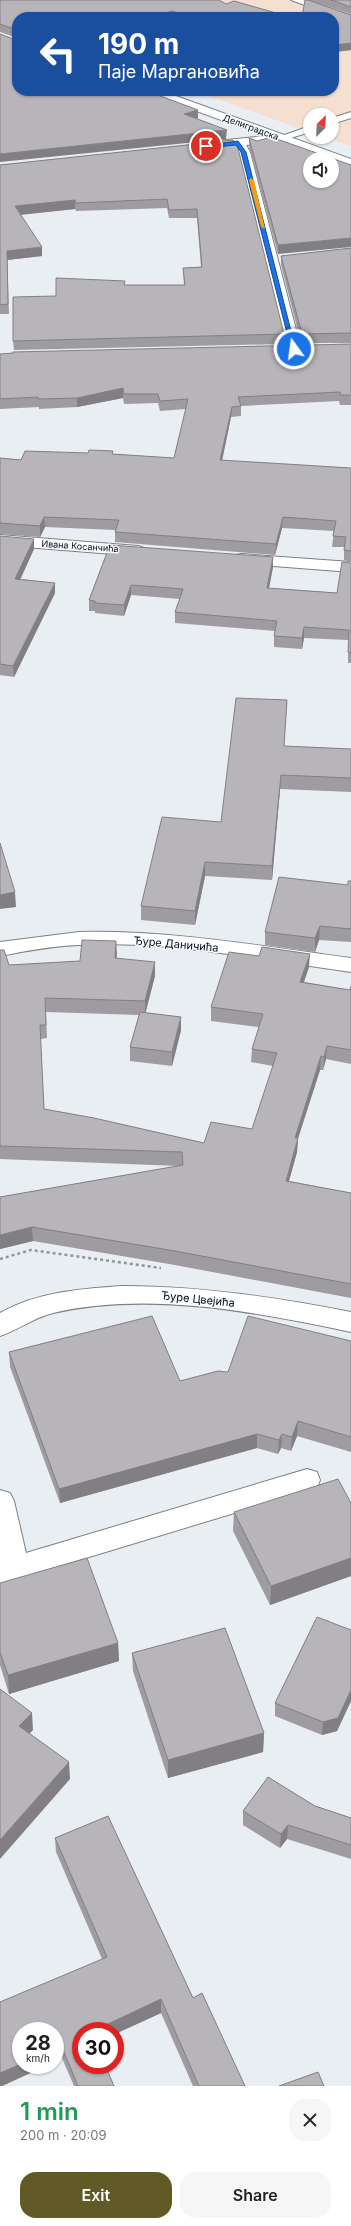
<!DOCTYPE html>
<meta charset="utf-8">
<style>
body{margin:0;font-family:Inter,sans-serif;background:#f6f6f6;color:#222;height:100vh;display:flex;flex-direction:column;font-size:15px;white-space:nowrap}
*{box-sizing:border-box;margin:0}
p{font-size:13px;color:#767676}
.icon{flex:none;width:22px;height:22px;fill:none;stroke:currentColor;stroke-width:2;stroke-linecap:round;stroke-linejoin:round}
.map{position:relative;height:2086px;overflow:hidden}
.details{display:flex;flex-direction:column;background:#fff;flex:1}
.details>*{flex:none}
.banner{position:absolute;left:12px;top:12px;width:327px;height:84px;border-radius:16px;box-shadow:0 1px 3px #0004;background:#1a4fa0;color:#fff;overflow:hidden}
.needle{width:26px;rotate:24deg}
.controls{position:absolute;left:303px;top:108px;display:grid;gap:8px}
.controls a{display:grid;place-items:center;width:36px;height:36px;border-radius:50%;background:#fff;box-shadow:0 1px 3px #0004;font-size:20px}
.speed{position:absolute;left:12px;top:2022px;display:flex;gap:8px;font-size:20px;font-weight:700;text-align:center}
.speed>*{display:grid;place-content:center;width:52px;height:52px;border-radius:50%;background:#fff;box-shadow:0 1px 3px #0004;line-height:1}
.speed small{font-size:10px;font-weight:400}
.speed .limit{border:6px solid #d22;background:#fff;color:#111}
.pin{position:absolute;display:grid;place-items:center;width:34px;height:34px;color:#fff;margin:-17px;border:2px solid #fff;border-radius:50%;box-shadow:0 1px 4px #0007}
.me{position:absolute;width:44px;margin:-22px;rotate:346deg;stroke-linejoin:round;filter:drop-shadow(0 0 3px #0008)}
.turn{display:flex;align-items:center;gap:14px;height:84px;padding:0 20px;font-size:18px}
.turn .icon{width:52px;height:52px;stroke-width:2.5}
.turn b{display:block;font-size:28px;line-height:34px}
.round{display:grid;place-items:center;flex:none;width:42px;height:42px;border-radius:16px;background:#f6f6f6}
.summary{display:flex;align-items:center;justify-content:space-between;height:68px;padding:0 20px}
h1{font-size:24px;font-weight:600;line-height:30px;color:#1e9e55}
.primary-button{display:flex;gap:8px;margin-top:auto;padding:8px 20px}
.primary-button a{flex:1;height:46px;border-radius:16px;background:#625a26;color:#fff;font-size:16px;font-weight:600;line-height:46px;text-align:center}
.primary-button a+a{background:#f6f6f6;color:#222}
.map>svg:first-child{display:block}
.industrial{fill:#f4dfd0}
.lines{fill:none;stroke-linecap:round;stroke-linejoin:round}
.lane-casing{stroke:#7c8084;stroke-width:2}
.street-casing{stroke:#7c8084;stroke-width:2}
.path{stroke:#919597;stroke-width:2.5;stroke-dasharray:3 3;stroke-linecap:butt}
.lane{fill:#fff;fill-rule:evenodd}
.street{fill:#fff;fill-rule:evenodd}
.wall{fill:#9e9ca0}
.shaded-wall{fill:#817f82}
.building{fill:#b8b5ba;stroke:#817f82;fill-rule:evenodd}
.route{fill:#1a73e8;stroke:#114b97}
.slow{fill:#f59e0b}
.labels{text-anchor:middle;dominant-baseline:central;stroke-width:3;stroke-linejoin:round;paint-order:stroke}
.far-street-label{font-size:9px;fill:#0a0c0d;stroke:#f7fbff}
.street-label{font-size:11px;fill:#0a0c0d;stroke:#f7fbff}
</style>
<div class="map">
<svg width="351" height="2086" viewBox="0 0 351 2086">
<rect width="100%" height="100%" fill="#e9eef2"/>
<polygon class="industrial" points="0,0 351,0 351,146 325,137 332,137 332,115 310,115 310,132 194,91 334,91 334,17 17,17"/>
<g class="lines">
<g class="lane-casing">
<g id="lane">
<polygon points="291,0 303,0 351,16 351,22"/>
<polygon points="351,112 351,118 332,124 332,118"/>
<polygon points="310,126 310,132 281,141 276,138"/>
</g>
</g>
<g class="street-casing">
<g id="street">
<polygon points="145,91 162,91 351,159 351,167 280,142 246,145 250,152 301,349 299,352 289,352 287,349 238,152 234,147 206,150 200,146 206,142 265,136 147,93"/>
<polygon points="0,535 138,546 144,548 146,551 144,554 138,556 0,545"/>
<polygon points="242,554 351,562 351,572 236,563 234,559 236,555"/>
<path d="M79,932C170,930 261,946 351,958V972C262,960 169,940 78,945C52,946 26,951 0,956V942Z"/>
<path d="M122,1286C200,1286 275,1297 351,1312V1332C257,1312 148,1291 53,1313C33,1318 18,1330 0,1336V1313C37,1292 80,1289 122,1286Z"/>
<polygon points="307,1469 317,1472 320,1480 317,1488 0,1584 0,1490 10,1493 14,1501 26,1553"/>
</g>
</g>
<polyline class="path" points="0,1259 31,1250 161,1268"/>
<use href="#lane" class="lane"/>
<use href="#street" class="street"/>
</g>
<g class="wall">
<polygon points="0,0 226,4 290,17 17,17 17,38 0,32"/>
<polygon points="305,0 351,0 351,14 309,0 351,15 351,50 335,52"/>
<polygon points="249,138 257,141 351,165 278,254 249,147"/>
<polygon points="233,140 284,334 284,344 14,350 13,341 56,296 125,285 184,285 183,268 201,267 197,218 169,218 167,208 76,211 75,209 21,215 42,256 7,260 9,314 0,314 0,165"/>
<polygon points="351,248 351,343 301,343 281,265 281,256"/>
<polygon points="351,344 351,405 340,405 339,401 241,406 241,416 231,417 222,461 351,468 351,562 344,560 344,547 332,547 334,531 282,528 275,555 115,542 115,530 45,527 40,537 0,534 0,458 21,460 113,454 174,458 186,409 160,411 158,403 124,404 123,398 77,407 39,409 39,407 0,409 0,354"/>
<polygon points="0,536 34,549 20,579 55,583 55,593 14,677 0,675"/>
<polygon points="110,545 273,567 269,588 337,593 351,563 351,663 348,663 348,640 304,638 302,649 274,647 274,636 275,631 175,623 175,612 180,599 131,595 124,616 95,613 95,611 89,611 89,600"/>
<polygon points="287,700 284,746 351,749 351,792 280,789 272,880 205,876 195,925 141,920 141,906 221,822"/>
<polygon points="351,881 351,942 319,940 315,952 265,945 265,932 348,885"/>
<polygon points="116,941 116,958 155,976 145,1012 181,1030 172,1066 130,1061 130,1047 139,1015 46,1012 47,1038 40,1039 44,1109 204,1143 252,1129 273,1066 251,1062 252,1049 259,1027 211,1021 211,1007 309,967 304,982 350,990 351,986 351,1064 326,1059 323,1070 320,1070 298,1138 297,1152 289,1181 351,1193 351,1298 175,1265 33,1241 0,1249 0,1197 179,1166 0,1159 0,950 9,965 80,961"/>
<polygon points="351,1341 351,1452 297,1436 291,1451 281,1448 278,1454 257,1448 60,1503 10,1367 9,1352 180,1381 228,1372"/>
<polygon points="351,1503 351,1576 270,1605 233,1531 234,1512"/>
<polygon points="0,1583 118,1643 119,1661 9,1694 0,1665"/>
<polygon points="351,1630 351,1701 337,1731 322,1735 275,1716 275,1703"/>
<polygon points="132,1653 264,1733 263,1752 168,1778 133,1671"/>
<polygon points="315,1806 351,1818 351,1859 287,1839 280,1848 243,1825 243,1811"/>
<polygon points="55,1838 193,1998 245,2086 193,2086 161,2013 115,2034 115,2031 81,2031 114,2086 74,2086 62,2058 2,2086 102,1959 56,1852"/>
</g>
<g class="shaded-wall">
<polygon points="172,11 172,17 154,17"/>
<polygon points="351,43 351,50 335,52 334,54 334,46 335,45"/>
<polygon points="198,110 198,118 184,123 184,114"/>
<polygon points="227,130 226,139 0,162 0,154"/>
<polygon points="75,200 75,209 16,215 15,206"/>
<polygon points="351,238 351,247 278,254 278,245"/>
<polygon points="42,247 42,256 7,260 9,314 7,251"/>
<polygon points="123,388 123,398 77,407 77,398"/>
<polygon points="232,407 231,417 220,470 220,460"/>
<polygon points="44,517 45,527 40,537 40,526"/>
<polygon points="283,517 282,528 275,555 276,544"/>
<polygon points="34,539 34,549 16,589 15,579"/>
<polygon points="273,557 273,567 267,598 267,588"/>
<polygon points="55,583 55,593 14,677 13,666"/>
<polygon points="131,585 131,595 124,616 124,605"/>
<polygon points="304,627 304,638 302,649 302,638"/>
<polygon points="281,775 280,789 272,880 272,866"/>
<polygon points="205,862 205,876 195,925 195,911"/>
<polygon points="15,892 16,907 0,909 0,895"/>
<polygon points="320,926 319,940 315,952 315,938"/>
<polygon points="116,941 117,954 115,971 115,958"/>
<polygon points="310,954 309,967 299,995 300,982"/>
<polygon points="155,962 155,976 145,1015 145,1001"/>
<polygon points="181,1017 181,1030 172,1066 172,1052"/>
<polygon points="327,1046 326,1059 323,1070 324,1057"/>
<polygon points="321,1056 320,1070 294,1151 295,1138"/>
<polygon points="298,1138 297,1152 285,1195 286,1181"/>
<polygon points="32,1227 33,1241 0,1249 0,1235"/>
<polygon points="298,1421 297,1436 291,1451 292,1437"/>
<polygon points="257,1434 257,1448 60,1503 59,1489"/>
<polygon points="282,1434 281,1448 278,1454 279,1440"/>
<polygon points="351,1558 351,1576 270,1605 271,1586"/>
<polygon points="118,1643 119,1661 9,1694 8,1675"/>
<polygon points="351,1690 351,1701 337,1731 322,1735 323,1722"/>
<polygon points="32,1713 33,1730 21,1743 19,1726"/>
<polygon points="264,1733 263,1752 168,1778 168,1760"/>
<polygon points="69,1762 70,1779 0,1859 0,1840"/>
<polygon points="288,1825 287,1839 280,1848 281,1834"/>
<polygon points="161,1999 161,2013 115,2034 115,2031 93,2031"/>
<polygon points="61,2045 62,2058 55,2062 55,2048"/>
<polygon points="21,2064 21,2065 48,2065 2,2086 0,2086 0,2073"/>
</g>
<g class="building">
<polygon points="0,0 219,0 226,4 234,1 290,17 189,17 172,11 154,17 17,17 17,30 0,24"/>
<polygon points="305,0 308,0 351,15 351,43 335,45 334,46 334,17 302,17"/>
<polygon points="331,0 351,0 351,7"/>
<polygon points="0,34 16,40 17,39 17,91 147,91 198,110 184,114 227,130 0,154"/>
<path d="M271,137L351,165V238L278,245L249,138L257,141ZM310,159H332V181H310Z"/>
<polygon points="233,140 237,144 284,334 13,341 13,297 56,296 56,278 125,281 124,285 185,285 183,268 202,267 197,209 169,210 167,199 76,203 75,200 15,206 42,247 7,251 8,304 0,305 0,165"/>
<polygon points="351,248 351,333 302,334 281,256"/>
<polygon points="351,344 351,395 341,395 340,392 238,397 241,406 232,407 220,460 351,468 351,551 344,550 346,537 333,536 336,521 283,517 276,544 115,532 119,520 44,517 40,526 0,523 0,458 21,460 25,451 88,453 89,450 113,451 112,454 174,458 188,399 160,401 158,394 124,394 123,388 77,398 38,399 38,397 0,399 0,354 13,353 13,352"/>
<polygon points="0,536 34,539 15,579 55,583 13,666 0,664"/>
<polygon points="110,545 273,557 267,588 337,593 342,562 351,563 351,653 348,652 349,630 304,627 302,638 274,636 277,621 175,612 183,589 131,585 124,605 95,603 95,601 89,600"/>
<polygon points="236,698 287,700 284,746 351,749 351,778 281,775 272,866 205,862 195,911 141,906 162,817 221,822"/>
<polygon points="0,843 15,892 0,895"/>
<polygon points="279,877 348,885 348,881 351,881 351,929 320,926 315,938 265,932"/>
<polygon points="82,940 116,941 115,958 155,962 145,1001 45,998 46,1025 40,1025 44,1109 94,1118 204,1143 211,1122 252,1129 277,1053 252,1049 263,1014 211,1007 229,952 259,956 262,947 310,954 300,982 350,990 351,986 351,1050 327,1046 324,1057 321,1056 295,1138 298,1138 286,1181 351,1193 351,1284 175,1251 32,1227 0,1235 0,1197 183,1165 182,1152 0,1146 0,950 4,950 9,965 80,961"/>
<polygon points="140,1012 181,1017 172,1052 130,1047"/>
<polygon points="152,1316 180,1381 218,1371 228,1372 248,1316 351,1341 351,1437 298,1421 292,1437 282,1434 279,1440 257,1434 59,1489 9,1352"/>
<polygon points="338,1479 351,1503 351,1558 271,1586 234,1512"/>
<polygon points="87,1558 118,1643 8,1675 0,1652 0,1583"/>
<polygon points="317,1617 351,1630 351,1690 338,1718 323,1722 275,1703"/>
<polygon points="225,1628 264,1733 168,1760 132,1653"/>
<polygon points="0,1689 32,1713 19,1726 69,1762 0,1840"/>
<polygon points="268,1777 315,1806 351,1818 351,1845 288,1825 281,1834 243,1811"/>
<polygon points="108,1816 193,1998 202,1993 245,2086 199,2086 161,1999 93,2031 81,2031 81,2065 105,2065 114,2086 78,2086 61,2045 55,2048 55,2031 21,2031 21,2064 0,2073 0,2002 107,1957 55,1838"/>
<polygon points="318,2072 324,2086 279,2086"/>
</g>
<polygon class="route" points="238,141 246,152 296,351 291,349 241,152 236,145 206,148 203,146"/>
<polygon class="slow" points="251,178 254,180 265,229 261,227 249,180"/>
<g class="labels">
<g class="far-street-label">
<text transform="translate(251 127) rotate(20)">Делиградска</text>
<text transform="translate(80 546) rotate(4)">Ивана Косанчића</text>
</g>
<g class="street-label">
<text transform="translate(176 944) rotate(5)">Ђуре Даничића</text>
<text transform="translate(198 1299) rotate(6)">Ђуре Цвејића</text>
</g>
</g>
</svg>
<div class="controls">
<a><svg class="needle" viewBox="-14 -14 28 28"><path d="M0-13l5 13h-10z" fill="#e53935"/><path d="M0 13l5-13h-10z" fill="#767676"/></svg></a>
<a><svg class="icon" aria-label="sound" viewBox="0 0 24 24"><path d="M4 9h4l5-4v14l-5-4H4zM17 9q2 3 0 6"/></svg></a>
</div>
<div class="speed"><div>28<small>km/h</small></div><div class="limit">30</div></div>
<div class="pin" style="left:206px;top:146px;background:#d93025"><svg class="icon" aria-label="arrive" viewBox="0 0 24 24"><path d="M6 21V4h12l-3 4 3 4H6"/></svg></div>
<svg class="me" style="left:294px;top:349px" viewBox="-20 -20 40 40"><circle r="17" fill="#1a73e8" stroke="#fff" stroke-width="3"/><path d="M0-11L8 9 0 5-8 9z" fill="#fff"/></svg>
<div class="banner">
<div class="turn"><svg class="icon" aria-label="left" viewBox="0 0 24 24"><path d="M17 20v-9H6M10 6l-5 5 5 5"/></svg><div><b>190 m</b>Паје Маргановића</div></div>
</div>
</div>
<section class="details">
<div class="summary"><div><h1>1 min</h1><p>200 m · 20:09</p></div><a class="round"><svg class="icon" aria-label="close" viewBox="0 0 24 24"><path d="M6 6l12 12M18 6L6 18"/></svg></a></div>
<div class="primary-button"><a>Exit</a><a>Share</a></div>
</section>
